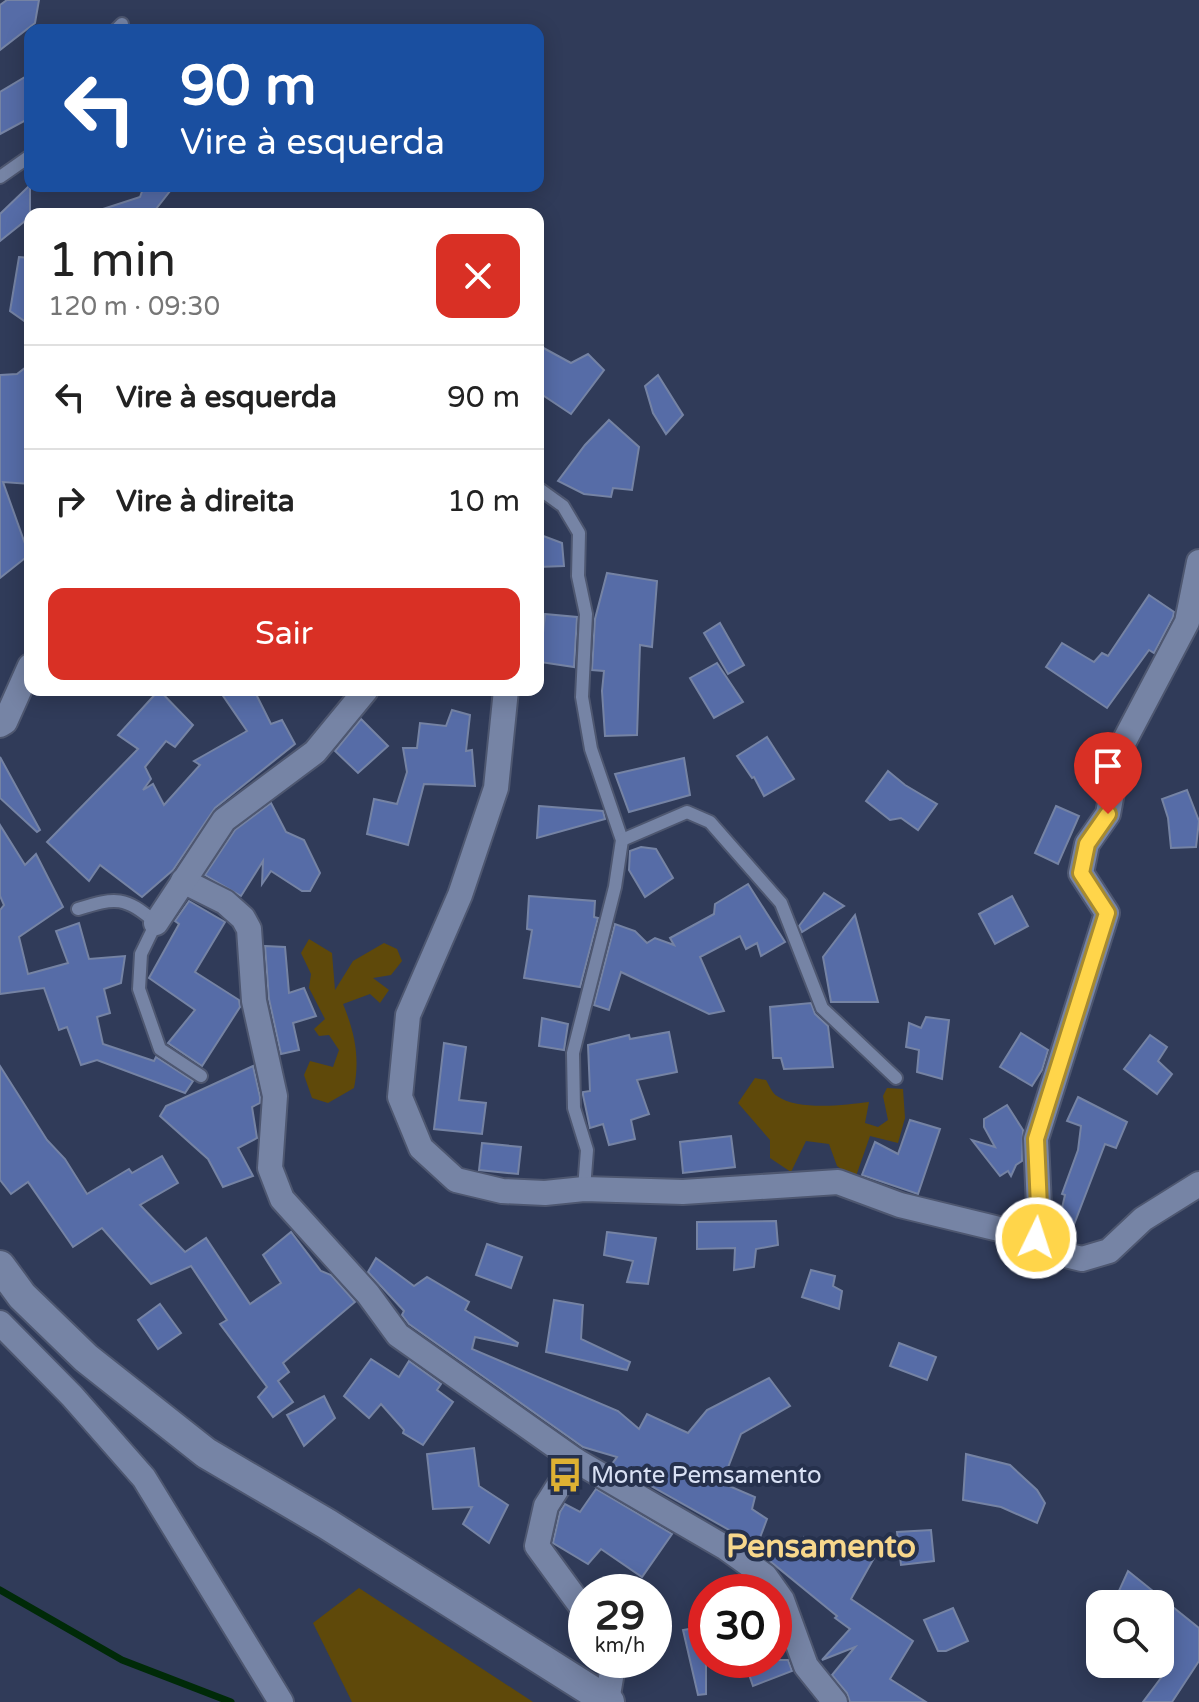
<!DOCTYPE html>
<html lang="pt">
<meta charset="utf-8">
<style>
body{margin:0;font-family:"Varela Round",sans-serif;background:#f2f2f2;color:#222;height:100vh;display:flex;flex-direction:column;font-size:30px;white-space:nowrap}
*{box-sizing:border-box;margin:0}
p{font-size:26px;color:#767676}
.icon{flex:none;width:44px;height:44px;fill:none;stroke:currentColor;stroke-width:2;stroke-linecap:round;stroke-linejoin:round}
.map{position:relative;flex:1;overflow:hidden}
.panel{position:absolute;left:24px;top:208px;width:520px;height:488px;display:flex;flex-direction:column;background:#fff;border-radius:16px;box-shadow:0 4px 20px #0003}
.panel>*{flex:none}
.hud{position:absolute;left:24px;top:24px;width:520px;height:168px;border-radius:16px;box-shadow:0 4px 20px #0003;background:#1a4fa0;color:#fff;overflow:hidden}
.tools{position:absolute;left:1086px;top:1590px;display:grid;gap:16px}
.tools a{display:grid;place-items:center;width:88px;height:88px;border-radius:16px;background:#fff;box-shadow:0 4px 20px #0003;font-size:40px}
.speed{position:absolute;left:568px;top:1574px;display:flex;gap:16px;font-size:40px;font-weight:700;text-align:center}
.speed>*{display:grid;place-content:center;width:104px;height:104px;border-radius:50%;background:#fff;box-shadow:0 4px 20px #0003;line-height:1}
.speed small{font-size:20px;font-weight:400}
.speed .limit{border:12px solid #d22;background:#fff;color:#111}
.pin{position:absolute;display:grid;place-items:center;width:68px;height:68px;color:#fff;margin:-82px -34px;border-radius:50% 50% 50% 0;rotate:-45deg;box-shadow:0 0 8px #0007}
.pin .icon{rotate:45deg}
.me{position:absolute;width:88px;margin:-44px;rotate:4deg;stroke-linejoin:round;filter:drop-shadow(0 0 6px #0008)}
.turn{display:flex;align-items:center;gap:28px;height:168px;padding:0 24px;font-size:36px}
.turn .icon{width:104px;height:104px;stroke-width:2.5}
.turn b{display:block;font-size:56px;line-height:68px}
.round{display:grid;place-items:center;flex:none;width:84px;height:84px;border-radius:16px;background:#f2f2f2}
.summary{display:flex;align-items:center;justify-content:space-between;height:136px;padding:0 24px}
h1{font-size:48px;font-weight:600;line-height:60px}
.button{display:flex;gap:16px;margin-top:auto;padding:16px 24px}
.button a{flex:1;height:92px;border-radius:16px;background:#d93025;color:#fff;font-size:32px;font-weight:600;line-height:92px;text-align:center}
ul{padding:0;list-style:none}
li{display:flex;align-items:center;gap:24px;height:104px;padding:0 24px;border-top:2px solid #e0e0e0}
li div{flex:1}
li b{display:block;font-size:30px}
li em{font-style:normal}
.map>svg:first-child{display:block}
.green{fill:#5f490a}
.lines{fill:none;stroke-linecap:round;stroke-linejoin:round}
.stream{stroke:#002a08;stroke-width:7}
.building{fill:#566ca7;stroke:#7583a4;stroke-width:2}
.service-casing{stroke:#4e5770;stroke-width:16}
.minor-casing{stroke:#4e5770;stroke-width:28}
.tertiary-casing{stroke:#4e5770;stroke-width:34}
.service{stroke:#7684a5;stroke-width:12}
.minor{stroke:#7684a5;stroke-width:24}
.tertiary{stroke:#7684a5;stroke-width:30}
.route-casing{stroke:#a68a30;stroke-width:20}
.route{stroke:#ffd54a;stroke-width:14}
.labels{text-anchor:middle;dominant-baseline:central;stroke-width:8;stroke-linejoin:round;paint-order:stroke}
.poi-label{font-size:24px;fill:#d9e1f4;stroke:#26314d;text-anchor:start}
.district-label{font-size:32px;font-weight:bold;fill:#f7d78c;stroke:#26314d}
</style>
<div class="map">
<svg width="1199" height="1702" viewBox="0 0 1199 1702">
<rect width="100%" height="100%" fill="#303b59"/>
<g class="green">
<path d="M309,939L332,953L335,990L353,961L384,943L397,949L402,961L391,975L373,978L389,990L380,1003L370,994L343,1004C355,1033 360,1058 354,1088L328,1103L312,1098L304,1075L310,1061L333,1067L339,1050L329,1035L319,1036L314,1029L325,1019L309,988L311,974L301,953Z"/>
<path d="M755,1078L766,1080C769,1085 772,1093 777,1096C798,1111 845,1105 869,1102L865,1123L878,1127L888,1120L883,1096L887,1088L903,1089L905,1118L898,1143L870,1136L855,1179L837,1166L829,1144L806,1141L791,1172L770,1158V1140L738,1103Z"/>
<polygon points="359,1588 533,1702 352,1702 313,1623"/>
</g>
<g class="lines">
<polyline class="stream" points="0,1590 122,1660 231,1702"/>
</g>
<g class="building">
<polygon points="7,0 39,0 35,23 0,50 0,5"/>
<polygon points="30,74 30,118 0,134 0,92"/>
<polygon points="30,185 30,217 0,241 0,214"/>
<polygon points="144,186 174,186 152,214 101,214 100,210 140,197"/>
<polygon points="19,257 30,258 30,325 10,311"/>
<polygon points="538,345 571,363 588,354 604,370 571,414 538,392"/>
<polygon points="30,364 30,484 3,482 29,555 0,578 0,375 17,374"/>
<polygon points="658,375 683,415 666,434 653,413 645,386"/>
<polygon points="609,420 639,447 632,490 613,488 611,497 584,494 558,481 585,445"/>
<polygon points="538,534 562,543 564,566 538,567"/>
<polygon points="607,573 657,581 652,647 640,645 637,735 605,736 602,691 604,671 592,670 595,619"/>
<polygon points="1149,595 1174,612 1173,617 1154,653 1149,650 1107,708 1046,667 1062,643 1094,662 1102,653 1108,656"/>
<polygon points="545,614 577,617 574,667 540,662"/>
<polygon points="720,623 744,665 728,674 704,633"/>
<polygon points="717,663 743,702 714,718 690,678"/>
<polygon points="159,690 193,725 175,747 166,741 145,767 151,779 143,790 153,784 164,805 200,765 194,761 247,731 219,690 254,690 271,724 282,720 295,744 215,808 173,870 142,897 100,865 89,881 47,842 138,749 118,735"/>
<polygon points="452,710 470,715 466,751 472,750 475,786 424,784 408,845 367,834 374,799 397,804 407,772 403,748 417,748 420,723 446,726"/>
<polygon points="361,719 388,746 358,773 335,751"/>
<polygon points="767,737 794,779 764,796 754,777 752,778 737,756"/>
<polygon points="0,757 40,830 37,832 0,798"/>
<polygon points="684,758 690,795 629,812 615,774"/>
<polygon points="888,771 905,785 937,804 918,830 901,818 890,820 866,801"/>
<polygon points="1187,790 1199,821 1196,847 1171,848 1168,818 1162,799"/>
<polygon points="271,803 286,832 304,840 320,873 310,891 302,891 271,871 262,884 263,861 241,896 205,875 235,830"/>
<polygon points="539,806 603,811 605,819 537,838"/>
<polygon points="1056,806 1079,816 1058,864 1035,853"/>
<polygon points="0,825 25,865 36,854 63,907 19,937 28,974 68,963 56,931 79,923 89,959 125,956 121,983 104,989 110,1013 97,1017 103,1044 154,1061 156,1057 193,1081 185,1093 97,1060 81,1065 67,1027 59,1030 44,988 0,994 0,910 4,905 0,896"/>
<polygon points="641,847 656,849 673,878 645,897 629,870 630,851"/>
<polygon points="748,884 785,942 761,956 757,943 746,949 740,936 700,957 724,1011 709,1014 621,972 609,1010 594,1005 615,924 635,931 647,943 655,938 674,945 670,938 714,914 715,904"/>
<polygon points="824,893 844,906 802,932 799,926"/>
<polygon points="529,896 595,901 594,917 598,918 580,987 524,978 532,930 527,929"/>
<polygon points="1012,896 1028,926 995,944 979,914"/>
<polygon points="189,901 225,922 195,972 239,1000 240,1007 202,1066 168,1043 195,1010 149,978 179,924 175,921"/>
<polygon points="855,915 878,1002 831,1002 823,957"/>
<polygon points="265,946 285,947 289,993 304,988 316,1016 293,1023 299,1050 281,1054 269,999"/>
<polygon points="811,1003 815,1014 828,1026 833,1067 784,1069 781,1058 773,1058 770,1007"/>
<polygon points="926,1017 949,1020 942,1079 917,1072 919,1050 906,1047 909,1023 921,1028"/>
<polygon points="542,1018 568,1024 564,1050 539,1046"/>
<polygon points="669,1032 677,1072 637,1080 649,1114 631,1120 635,1139 609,1145 603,1124 590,1128 583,1095 583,1092 590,1091 588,1045 629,1035 630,1039"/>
<polygon points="1021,1033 1048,1050 1042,1070 1032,1086 1000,1067"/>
<polygon points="1150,1035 1167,1047 1158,1061 1172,1074 1157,1094 1124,1069"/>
<polygon points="444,1043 466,1047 459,1100 486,1103 482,1134 434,1129"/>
<polygon points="0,1066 47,1140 65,1159 87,1194 129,1169 132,1173 162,1156 178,1183 140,1205 185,1252 206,1238 250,1304 281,1283 263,1255 291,1232 321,1271 331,1275 348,1294 355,1302 283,1363 289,1372 278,1381 293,1402 273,1417 258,1397 267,1387 220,1324 227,1320 191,1266 151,1284 102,1228 73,1247 28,1182 11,1194 0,1180"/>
<polygon points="253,1066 260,1097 260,1103 252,1107 257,1138 238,1148 253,1176 223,1187 208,1159 160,1116 166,1106"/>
<polygon points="1078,1097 1127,1122 1116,1148 1105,1144 1068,1240 1056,1234 1065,1195 1062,1194 1078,1150 1081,1126 1067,1121"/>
<polygon points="1007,1105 1023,1130 1022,1161 1016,1165 1011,1176 1008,1171 1000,1176 972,1140 995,1147 984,1127 984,1119"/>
<polygon points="910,1120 940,1129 918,1194 862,1175 875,1142 898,1154"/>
<polygon points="731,1136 735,1167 683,1173 680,1142"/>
<polygon points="482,1143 521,1147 518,1174 479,1170"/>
<polygon points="776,1221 778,1245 756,1249 754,1267 734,1270 735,1248 697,1249 697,1222"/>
<polygon points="607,1232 656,1238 648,1284 627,1282 633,1261 604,1255"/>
<polygon points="487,1244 522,1257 511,1288 476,1275"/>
<polygon points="376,1258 414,1286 427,1277 469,1302 465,1310 518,1343 517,1346 475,1337 472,1349 618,1411 639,1429 647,1414 688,1433 707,1410 769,1378 790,1406 741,1434 722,1483 755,1497 752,1509 767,1519 758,1543 793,1553 804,1537 842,1559 854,1544 874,1558 851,1599 913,1641 890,1679 926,1702 850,1702 847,1693 832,1675 855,1647 822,1660 850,1629 835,1618 837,1616 738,1535 612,1464 617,1457 583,1447 409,1324 402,1315 404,1311 368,1272"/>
<polygon points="811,1270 835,1276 833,1286 842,1291 839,1309 802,1297"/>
<polygon points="554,1300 583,1305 581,1339 630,1362 627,1370 546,1352"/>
<polygon points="160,1304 181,1333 158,1349 138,1320"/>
<polygon points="899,1343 936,1357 927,1380 890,1366"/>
<polygon points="371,1359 399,1377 409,1361 441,1384 437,1390 453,1402 423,1445 403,1433 404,1430 381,1404 369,1418 344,1396"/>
<polygon points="324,1396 335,1418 304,1446 287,1415"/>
<polygon points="474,1448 479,1486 508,1505 489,1543 463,1524 472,1507 433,1509 427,1454"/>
<polygon points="966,1454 1010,1465 1037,1490 1045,1503 1037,1523 1001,1507 963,1500"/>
<polygon points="596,1489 672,1534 642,1577 601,1549 588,1564 553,1543 560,1512 565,1504 580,1512"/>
<polygon points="931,1530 934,1561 901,1565 897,1532"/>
<polygon points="1128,1571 1199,1628 1199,1661 1172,1702 1143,1702 1169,1667 1160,1660 1160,1604 1113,1604"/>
<polygon points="953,1608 968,1641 946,1651 938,1651 924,1620"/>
<polygon points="706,1626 706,1694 698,1695 683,1630"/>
<polygon points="744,1660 788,1660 792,1671 753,1686"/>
</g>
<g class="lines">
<g class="service-casing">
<g id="service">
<polyline points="116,30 122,24"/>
<polyline points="0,177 30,156"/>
<polyline points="538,488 563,506 579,533 578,576 586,614 582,697 591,749 622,840 615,887 573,1053 574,1108 587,1150 584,1189"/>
<polyline points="622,840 687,812 710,822 781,903 822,1008 896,1078"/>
<path d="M78,909C116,897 125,896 156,923L141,954L139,989L160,1049L201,1076"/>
</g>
</g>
<g class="minor-casing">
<g id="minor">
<polyline points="506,690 496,788 460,895 408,1015 400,1097 421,1148 456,1180 502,1191 545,1193 584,1189 683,1192 838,1182 900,1205 1036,1238 1039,1207 1036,1139 1107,913 1081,873 1087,844 1108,814 1120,749 1187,622 1199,562"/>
<polyline points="0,725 5,722 30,666"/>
<polyline points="183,881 225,902 243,918 249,929 254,1001 275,1096 270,1168 282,1199 368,1294 398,1335 575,1460 726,1548 765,1576 782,1600 806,1666 835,1702"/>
<polyline points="156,923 224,820 315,752 366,690"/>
<polyline points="1036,1238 1057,1253 1082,1259 1109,1251 1143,1219 1199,1184"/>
<polyline points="0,1323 72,1396 144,1478 281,1702"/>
<polyline points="575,1460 546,1506 537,1546 586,1613"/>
<polyline points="607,1701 614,1660"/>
</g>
</g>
<g class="tertiary-casing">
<polyline id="tertiary" points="0,1266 22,1296 86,1358 206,1453 327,1524 609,1702"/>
</g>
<use href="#service" class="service"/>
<use href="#minor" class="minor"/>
<use href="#tertiary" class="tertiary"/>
</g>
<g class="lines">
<g class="route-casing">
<polyline id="route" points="1036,1238 1039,1207 1036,1139 1107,913 1081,873 1087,844 1108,814"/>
</g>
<use href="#route" class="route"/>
</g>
<defs>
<g id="bus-bare" transform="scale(2.76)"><path d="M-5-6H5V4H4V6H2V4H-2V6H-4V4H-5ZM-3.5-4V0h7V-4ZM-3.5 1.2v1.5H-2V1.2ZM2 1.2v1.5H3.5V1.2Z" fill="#deb133" stroke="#26314d" stroke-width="2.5" paint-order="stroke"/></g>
</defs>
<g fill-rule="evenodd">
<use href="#bus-bare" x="565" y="1475"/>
</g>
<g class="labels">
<g class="poi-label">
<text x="591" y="1475">Monte Pemsamento</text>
</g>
<g class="district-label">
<text x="821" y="1547">Pensamento</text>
</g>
</g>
</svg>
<div class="tools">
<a><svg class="icon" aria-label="search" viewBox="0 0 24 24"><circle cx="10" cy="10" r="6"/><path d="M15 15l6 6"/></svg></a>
</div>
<div class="speed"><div>29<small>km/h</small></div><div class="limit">30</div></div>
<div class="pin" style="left:1108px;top:814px;background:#d93025"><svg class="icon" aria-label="arrive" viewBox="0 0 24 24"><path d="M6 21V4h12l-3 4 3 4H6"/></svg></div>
<svg class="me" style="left:1036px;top:1238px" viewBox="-20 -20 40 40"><circle r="17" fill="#ffd54a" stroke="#fff" stroke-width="3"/><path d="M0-11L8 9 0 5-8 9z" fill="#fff"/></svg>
<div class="hud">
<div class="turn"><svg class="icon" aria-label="left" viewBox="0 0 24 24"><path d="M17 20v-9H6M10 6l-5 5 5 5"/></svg><div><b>90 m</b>Vire à esquerda</div></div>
</div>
<section class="panel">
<div class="summary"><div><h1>1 min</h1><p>120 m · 09:30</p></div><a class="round" style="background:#d93025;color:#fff"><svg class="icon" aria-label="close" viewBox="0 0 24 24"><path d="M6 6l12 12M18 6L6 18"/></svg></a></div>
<ul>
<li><svg class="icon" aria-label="left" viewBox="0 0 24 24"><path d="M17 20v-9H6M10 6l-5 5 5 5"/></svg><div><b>Vire à esquerda</b></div><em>90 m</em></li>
<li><svg class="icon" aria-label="right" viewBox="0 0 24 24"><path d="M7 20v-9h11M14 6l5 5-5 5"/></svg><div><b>Vire à direita</b></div><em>10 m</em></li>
</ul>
<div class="button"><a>Sair</a></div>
</section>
</div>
